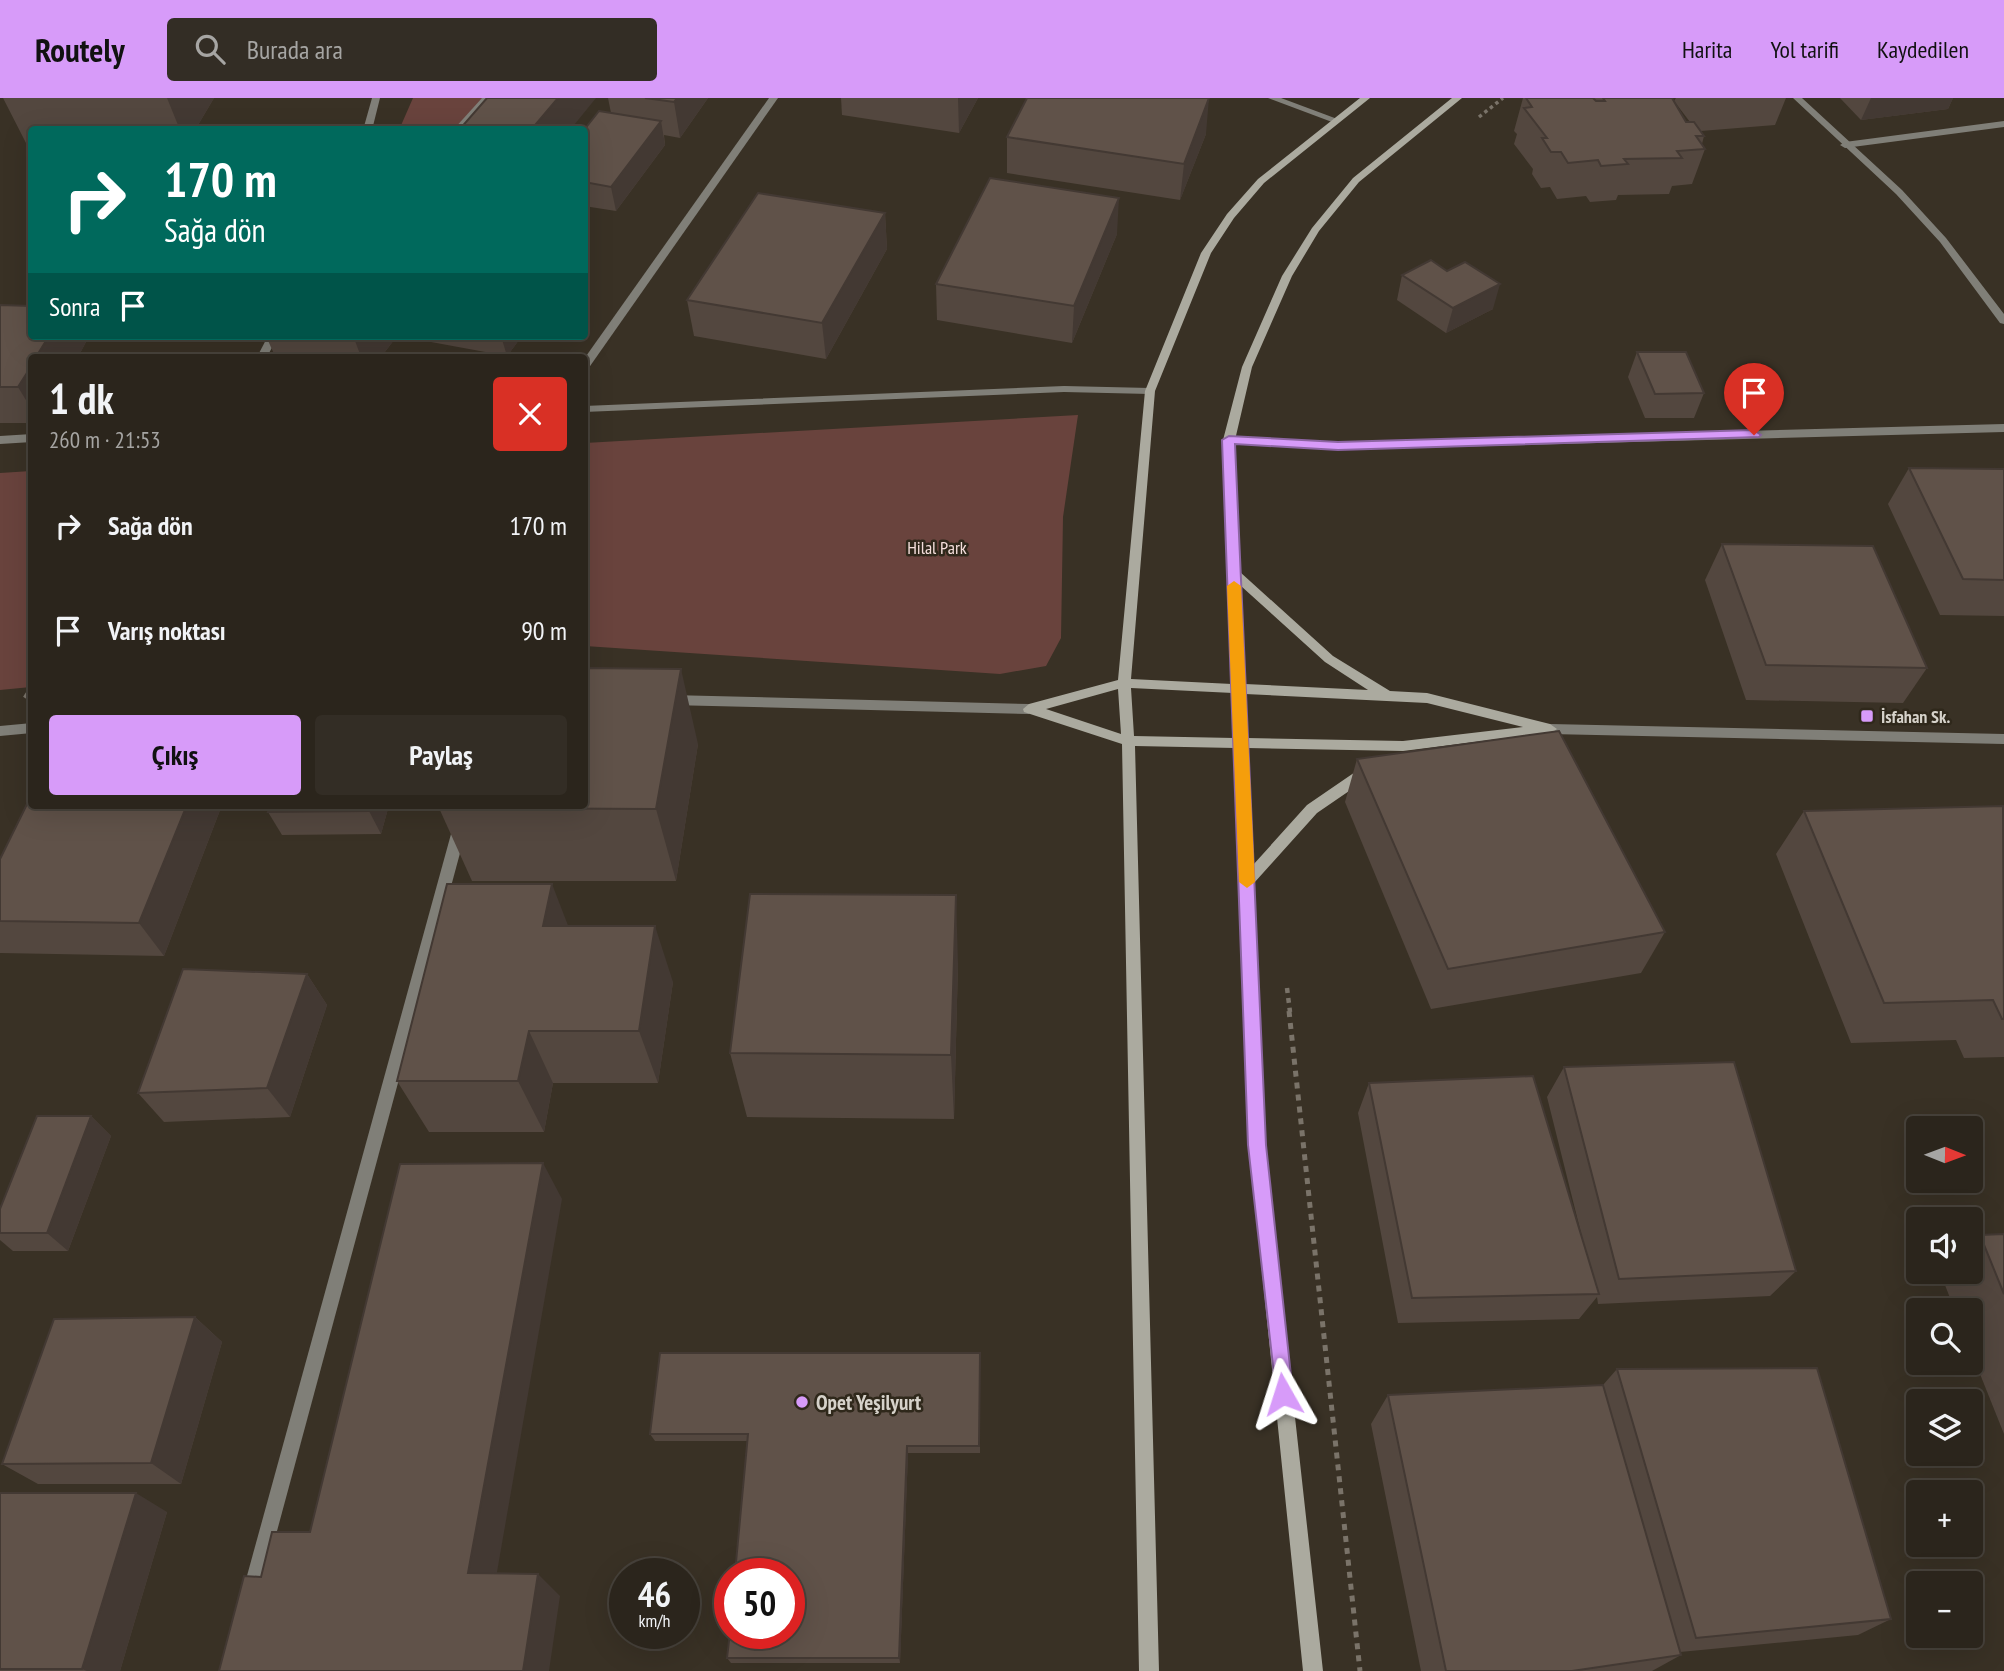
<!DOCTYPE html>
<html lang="tr">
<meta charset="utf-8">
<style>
body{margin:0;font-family:"PT Sans Narrow",sans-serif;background:#332d25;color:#f1f3f6;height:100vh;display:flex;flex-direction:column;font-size:26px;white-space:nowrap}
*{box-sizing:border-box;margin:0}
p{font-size:23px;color:#a6a5a3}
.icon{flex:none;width:38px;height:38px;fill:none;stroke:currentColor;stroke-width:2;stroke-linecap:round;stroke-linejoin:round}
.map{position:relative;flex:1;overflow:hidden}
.details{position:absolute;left:28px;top:256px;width:560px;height:455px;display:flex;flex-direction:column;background:#2b251c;border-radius:7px;box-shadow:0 7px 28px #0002,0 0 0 2px #47423b}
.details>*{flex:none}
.top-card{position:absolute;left:28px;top:28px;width:560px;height:214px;border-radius:7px;box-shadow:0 7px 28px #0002,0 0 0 2px #47423b;background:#00695c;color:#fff;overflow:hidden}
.needle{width:46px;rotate:91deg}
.tools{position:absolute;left:1906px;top:1018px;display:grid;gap:14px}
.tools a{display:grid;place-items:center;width:77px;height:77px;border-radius:7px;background:#2b251c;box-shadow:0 7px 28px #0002,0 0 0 2px #47423b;font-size:35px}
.speed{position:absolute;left:609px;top:1460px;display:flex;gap:14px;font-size:35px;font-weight:700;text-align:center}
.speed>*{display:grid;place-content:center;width:91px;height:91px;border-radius:50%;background:#2b251c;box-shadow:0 7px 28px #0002,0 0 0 2px #47423b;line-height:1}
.speed small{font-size:18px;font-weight:400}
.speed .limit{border:10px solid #d22;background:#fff;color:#111}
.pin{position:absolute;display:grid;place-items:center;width:60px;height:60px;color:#fff;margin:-72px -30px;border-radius:50% 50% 50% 0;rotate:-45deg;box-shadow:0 0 7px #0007}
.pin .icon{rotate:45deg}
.me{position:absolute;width:77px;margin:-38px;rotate:354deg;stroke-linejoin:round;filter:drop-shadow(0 0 5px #0008)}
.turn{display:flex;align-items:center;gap:24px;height:147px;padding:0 21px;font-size:32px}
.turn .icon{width:91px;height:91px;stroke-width:2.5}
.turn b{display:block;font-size:49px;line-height:60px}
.then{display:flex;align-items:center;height:66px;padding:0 21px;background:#0003;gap:14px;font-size:26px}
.round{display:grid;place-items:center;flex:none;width:74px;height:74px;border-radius:7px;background:#332d25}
.headline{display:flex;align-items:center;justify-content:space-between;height:119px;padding:0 21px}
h1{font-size:42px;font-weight:800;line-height:52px}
.primary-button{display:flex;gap:14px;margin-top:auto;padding:14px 21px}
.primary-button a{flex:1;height:80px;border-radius:7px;background:#d79bf9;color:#111;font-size:28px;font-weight:800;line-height:80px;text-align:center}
.primary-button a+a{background:#332d25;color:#f1f3f6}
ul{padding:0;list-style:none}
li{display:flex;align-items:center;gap:21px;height:105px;padding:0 21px}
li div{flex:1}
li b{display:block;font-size:26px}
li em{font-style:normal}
header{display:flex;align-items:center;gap:42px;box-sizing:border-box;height:98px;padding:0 35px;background:#d79bf9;color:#111}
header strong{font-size:33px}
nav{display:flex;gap:38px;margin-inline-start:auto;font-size:24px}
.search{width:490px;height:63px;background:#332d25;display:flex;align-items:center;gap:18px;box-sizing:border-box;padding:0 24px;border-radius:7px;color:#a6a5a3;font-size:26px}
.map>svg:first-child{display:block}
.green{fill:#69433d}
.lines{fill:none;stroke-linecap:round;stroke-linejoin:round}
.path-far2{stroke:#7a7369;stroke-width:3.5;stroke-dasharray:3.5 3.5;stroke-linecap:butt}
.path-far1{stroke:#7a7369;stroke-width:4.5;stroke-dasharray:5 5;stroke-linecap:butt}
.path{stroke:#7a7369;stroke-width:5;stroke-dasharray:6 6;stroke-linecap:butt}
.minor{fill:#807f78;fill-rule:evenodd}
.tertiary{fill:#807f78;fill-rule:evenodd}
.secondary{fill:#abaa9f;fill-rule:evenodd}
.wall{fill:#53473f}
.shaded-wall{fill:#433933}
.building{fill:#605249;stroke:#433933;stroke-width:2}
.route{fill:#d79bf9;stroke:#8c65a2;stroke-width:2}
.slow{fill:#f59e0b}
.poi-dot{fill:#d79bf9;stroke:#2f281b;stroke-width:2.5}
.labels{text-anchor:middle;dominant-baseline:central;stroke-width:5;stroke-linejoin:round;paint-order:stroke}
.park-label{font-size:18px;fill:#f4dedb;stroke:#2f281b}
.poi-label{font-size:18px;font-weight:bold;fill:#d6d2ca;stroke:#2f281b;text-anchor:start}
.near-poi-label{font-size:21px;font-weight:bold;fill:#d6d2ca;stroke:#2f281b;text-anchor:start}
</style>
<header>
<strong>Routely</strong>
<div class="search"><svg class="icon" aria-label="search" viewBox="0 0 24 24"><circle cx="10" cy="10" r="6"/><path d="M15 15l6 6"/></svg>Burada ara</div>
<nav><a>Harita</a><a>Yol tarifi</a><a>Kaydedilen</a></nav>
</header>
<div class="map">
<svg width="2004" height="1573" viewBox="0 0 2004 1573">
<rect width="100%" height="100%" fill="#393125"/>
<g class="green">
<polygon points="413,0 487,0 458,31 399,32"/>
<polygon points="1078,317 1063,419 1061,540 1046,568 1000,576 585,548 585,345"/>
<polygon points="31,373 31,589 0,592 0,375"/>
</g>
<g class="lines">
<polyline class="path-far2" points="1479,19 1503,0"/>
<g class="path-far1">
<polyline points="25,600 32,589"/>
<polyline points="1287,890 1290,914"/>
</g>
<polyline class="path" points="1289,913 1360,1573"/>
<g class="minor">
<polygon points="372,0 380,0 372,32 363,32"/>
<polygon points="482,0 491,0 463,32 453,32"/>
<polygon points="769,0 778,0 588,271 584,272 584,261"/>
<polygon points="1268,0 1281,0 1340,22 1332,24"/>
<polygon points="2004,23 2004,29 1845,50 1840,47 1845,44"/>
<polygon points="268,238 278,238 267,259 257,259"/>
<polygon points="1064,288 1150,290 1155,293 1150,296 1064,294 584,314 584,308"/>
<polygon points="2004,326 2004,334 1338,352 1229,346 1223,342 1229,338 1338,344"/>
<polygon points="32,336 32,344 0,346 0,338"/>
<polygon points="670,597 1029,606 1035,611 1029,616 670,607 664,602"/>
<polygon points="32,625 32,635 0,638 0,628"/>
<polygon points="1550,626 2004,636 2004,646 1550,636 1543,631"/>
<polygon points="459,707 473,707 260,1496 258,1503 251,1505 244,1503 242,1496"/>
</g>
<polygon class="tertiary" points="1793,0 1802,0 1902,92 1946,140 2004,216 2004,226 2000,225 1940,144 1896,96"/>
<path class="secondary" d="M1360,0H1370L1264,85L1234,120L1211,155L1155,293L1131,581L1232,586L1223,342L1242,269L1282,178L1312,130L1353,80L1452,0H1462L1359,84L1319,133L1292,178L1252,269L1235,342L1240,474L1333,558L1390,593L1427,595L1550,626L1557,631L1550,636L1545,635L1403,653L1248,650L1253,767L1307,707L1361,670L1366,669L1373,674L1371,678L1317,715L1254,785L1265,1047L1323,1573H1303L1249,1047L1235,650L1135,648L1159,1573H1139L1122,646L1024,614L1023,611L1029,606L1118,582L1145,293L1201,155L1227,116L1258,81ZM1241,488L1325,564L1368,592L1245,586ZM1131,590L1233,595L1234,640L1134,638ZM1118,591L1121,636L1046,611ZM1245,596L1427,605L1523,629L1403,643L1247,640Z"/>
</g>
<g class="wall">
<polygon points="3,0 214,0 195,32 32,32 32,45 26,45"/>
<polygon points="608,0 708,0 680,40 664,37 665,47 616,113 584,108 584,32 611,15"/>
<polygon points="841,0 978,0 959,35 842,17"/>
<polygon points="1523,0 1672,0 1686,24 1690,24 1674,3 1676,0 1786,0 1775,27 1701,33 1704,38 1702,46 1705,51 1692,86 1672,88 1669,96 1618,97 1616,102 1590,104 1586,98 1557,101 1550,89 1541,90 1532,76 1533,71 1514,46 1517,36 1514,33"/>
<polygon points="1840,0 1953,0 1948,11 1861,22"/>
<polygon points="1206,36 1180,102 1007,75 1007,39"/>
<polygon points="885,115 887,151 826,261 694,238 687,202"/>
<polygon points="1117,136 1072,245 937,222 936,186"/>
<polygon points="1402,177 1493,211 1446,235 1397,202"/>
<polygon points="0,207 86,244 78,259 32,259 32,325 0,325"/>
<polygon points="266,238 397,238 381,259 290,259 274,256"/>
<polygon points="429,238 522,238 507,258 431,244"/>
<polygon points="1637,254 1704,295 1694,320 1645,320 1628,279"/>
<polygon points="1909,370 2004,371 2004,518 1940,517 1888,406"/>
<polygon points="1722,446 1927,570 1903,605 1746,602 1705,482"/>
<polygon points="698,646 676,783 472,783 439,710"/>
<polygon points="1357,661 1665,834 1641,875 1431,911 1345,704"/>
<polygon points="222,707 164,858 0,855 0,761"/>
<polygon points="271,707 389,707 381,736 282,737 268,714"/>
<polygon points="2004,709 2004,959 1964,960 1956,942 1851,945 1776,756 1804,713"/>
<polygon points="568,828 673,884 658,985 553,985 544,1034 429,1034 397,983"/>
<polygon points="958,866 954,1021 747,1019 730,955"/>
<polygon points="307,876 327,907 290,1019 164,1024 138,995"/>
<polygon points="1564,969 1796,1173 1770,1198 1598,1206 1597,1199 1579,1221 1398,1225 1358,1015 1369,985 1584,1147 1547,999"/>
<polygon points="91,1018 111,1038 68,1153 13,1153 0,1142 0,1111"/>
<polygon points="2004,1136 2004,1336 1970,1251 1970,1213 1955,1213 1940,1174 1970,1174 1970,1145 1980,1137"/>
<polygon points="195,1219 222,1244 181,1386 38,1386 2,1366"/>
<polygon points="980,1255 980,1355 908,1355 900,1565 731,1565 727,1560 747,1343 655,1343 650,1336"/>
<polygon points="1617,1271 1891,1521 1858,1537 1680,1554 1681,1557 1652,1573 1421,1573 1371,1326 1388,1297 1603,1287"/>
<polygon points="0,1395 167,1414 120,1573 0,1573"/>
</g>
<g class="shaded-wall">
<polygon points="167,0 214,0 195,32 180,32"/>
<polygon points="558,0 596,0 570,32 531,32"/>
<polygon points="677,0 708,0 680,40 674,4"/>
<polygon points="958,0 978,0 959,35"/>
<polygon points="1209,0 1206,36 1180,102 1184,66"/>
<polygon points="1871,0 1953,0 1948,11 1861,22"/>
<polygon points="661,23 665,47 616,113 611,89"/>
<polygon points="1119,100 1117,136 1072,245 1074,208"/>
<polygon points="885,115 887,151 826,261 822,225"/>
<polygon points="1500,186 1493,211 1446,235 1453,210"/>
<polygon points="49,238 83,238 86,244 78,259 36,259"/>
<polygon points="356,238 397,238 381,259 361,259 354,240"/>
<polygon points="501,238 522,238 507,258"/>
<polygon points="32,267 32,312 18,289"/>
<polygon points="681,571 698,646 676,783 656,711"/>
<polygon points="187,707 222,707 164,858 139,825"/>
<polygon points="371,707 389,707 381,736 369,713"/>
<polygon points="552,786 574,843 543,828"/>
<polygon points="956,797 958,866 954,1021 951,957"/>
<polygon points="655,828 673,884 658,985 639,933"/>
<polygon points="307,876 327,907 290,1019 267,990"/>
<polygon points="529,933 553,985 544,1034 518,983"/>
<polygon points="91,1018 111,1038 68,1153 47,1135"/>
<polygon points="543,1065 562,1101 493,1497 468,1475"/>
<polygon points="195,1219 222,1244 181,1386 151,1365"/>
<polygon points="907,1348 908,1355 900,1565 899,1560"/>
<polygon points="136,1395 167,1414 120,1573 87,1573 82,1571"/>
<polygon points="538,1476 560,1498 549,1573 523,1573"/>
</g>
<g class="building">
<polygon points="487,0 558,0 531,32 459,32"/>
<polygon points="645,0 677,0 674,4"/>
<polygon points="1027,0 1209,0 1184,66 1007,39"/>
<polygon points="1526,0 1593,0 1596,3 1605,3 1603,0 1672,0 1686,24 1694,24 1704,38 1696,38 1705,51 1677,53 1682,60 1624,61 1628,66 1601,68 1598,62 1568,65 1561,54 1551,54 1542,40 1547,40 1524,10 1532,9"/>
<polygon points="599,13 661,23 611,89 584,84 584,32"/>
<polygon points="990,80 1119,100 1074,208 936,186"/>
<polygon points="758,95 885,115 822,225 687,202"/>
<polygon points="1431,162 1447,173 1465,164 1500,186 1453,210 1402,177"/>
<polygon points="0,207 32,208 32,238 49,238 36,259 32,259 32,267 18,289 0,289"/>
<polygon points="1637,254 1686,254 1704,295 1655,296"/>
<polygon points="1909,370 2004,371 2004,482 1963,481"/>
<polygon points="1722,446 1873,448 1927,570 1766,567"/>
<polygon points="584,570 681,571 656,711 439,710 440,707 584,707"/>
<polygon points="1559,633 1665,834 1448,871 1357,661"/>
<polygon points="32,696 32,707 187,707 139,825 0,823 0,761"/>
<polygon points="271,707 371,707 369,713 268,714"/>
<polygon points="2003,708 2004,921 2002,921 1993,902 1884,905 1804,713"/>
<polygon points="447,786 552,786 543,828 655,828 639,933 529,933 518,983 397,983"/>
<polygon points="750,796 956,797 951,957 730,955"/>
<polygon points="183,871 307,876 267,990 138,995"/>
<polygon points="1734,964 1796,1173 1619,1181 1564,969"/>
<polygon points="1533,978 1599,1196 1412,1200 1369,985"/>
<polygon points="37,1018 91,1018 47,1135 0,1135 0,1111"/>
<polygon points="543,1065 468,1475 538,1476 523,1573 219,1573 244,1478 261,1479 272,1434 310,1434 400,1066"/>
<polygon points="2004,1136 2004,1196 1980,1137"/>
<polygon points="195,1219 151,1365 2,1366 54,1221"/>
<polygon points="660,1255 980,1255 979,1348 907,1348 899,1560 727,1560 730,1534 730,1535 789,1535 789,1475 735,1475 748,1336 650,1336"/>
<polygon points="1817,1270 1891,1521 1696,1540 1617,1271"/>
<polygon points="1603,1287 1681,1557 1572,1573 1446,1573 1388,1297"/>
<polygon points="0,1395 136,1395 82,1571 0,1571"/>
</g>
<polygon class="route" points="1754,332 1761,337 1759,339 1338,352 1235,346 1266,1047 1293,1296 1290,1303 1283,1306 1277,1303 1248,1047 1222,342 1229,338 1338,344"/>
<polygon class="slow" points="1234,483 1241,488 1255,784 1247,790 1239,784 1227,488"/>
<g class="poi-dot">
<rect x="1860" y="611" width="14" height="14" rx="3.5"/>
<circle cx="802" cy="1304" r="7"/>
</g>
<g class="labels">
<g class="park-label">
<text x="937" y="449">Hilal Park</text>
</g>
<g class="poi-label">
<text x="1881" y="618">İsfahan Sk.</text>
</g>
<g class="near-poi-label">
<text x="816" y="1304">Opet Yeşilyurt</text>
</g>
</g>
</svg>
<div class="tools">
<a><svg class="needle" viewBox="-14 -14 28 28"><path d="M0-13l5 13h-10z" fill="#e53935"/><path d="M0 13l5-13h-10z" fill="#a6a5a3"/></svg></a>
<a><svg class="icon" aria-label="sound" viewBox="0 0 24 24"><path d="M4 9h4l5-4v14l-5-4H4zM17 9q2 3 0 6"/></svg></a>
<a><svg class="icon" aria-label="search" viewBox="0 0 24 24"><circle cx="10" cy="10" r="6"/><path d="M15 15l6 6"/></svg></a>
<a><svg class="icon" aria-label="layers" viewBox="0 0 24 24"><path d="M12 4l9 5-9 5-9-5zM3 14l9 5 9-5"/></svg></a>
<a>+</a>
<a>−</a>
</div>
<div class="speed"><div>46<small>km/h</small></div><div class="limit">50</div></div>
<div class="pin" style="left:1754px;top:337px;background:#d93025"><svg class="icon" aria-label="arrive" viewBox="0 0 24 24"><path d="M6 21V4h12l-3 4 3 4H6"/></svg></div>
<svg class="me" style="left:1283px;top:1296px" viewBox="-20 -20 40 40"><path d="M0-17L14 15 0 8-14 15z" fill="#d79bf9" stroke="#fff" stroke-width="4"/></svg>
<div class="top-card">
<div class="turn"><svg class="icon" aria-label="right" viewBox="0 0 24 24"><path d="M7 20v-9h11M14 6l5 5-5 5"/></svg><div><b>170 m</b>Sağa dön</div></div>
<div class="then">Sonra<svg class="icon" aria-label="arrive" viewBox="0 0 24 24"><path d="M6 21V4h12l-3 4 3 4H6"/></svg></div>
</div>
<section class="details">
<div class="headline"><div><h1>1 dk</h1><p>260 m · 21:53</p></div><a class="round" style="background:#d93025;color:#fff"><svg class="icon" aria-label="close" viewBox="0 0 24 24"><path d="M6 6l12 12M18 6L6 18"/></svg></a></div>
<ul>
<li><svg class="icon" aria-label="right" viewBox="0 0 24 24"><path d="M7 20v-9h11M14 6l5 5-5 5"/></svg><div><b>Sağa dön</b></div><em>170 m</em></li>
<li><svg class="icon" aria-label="arrive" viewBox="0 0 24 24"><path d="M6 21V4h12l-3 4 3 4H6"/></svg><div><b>Varış noktası</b></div><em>90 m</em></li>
</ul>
<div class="primary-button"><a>Çıkış</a><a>Paylaş</a></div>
</section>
</div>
